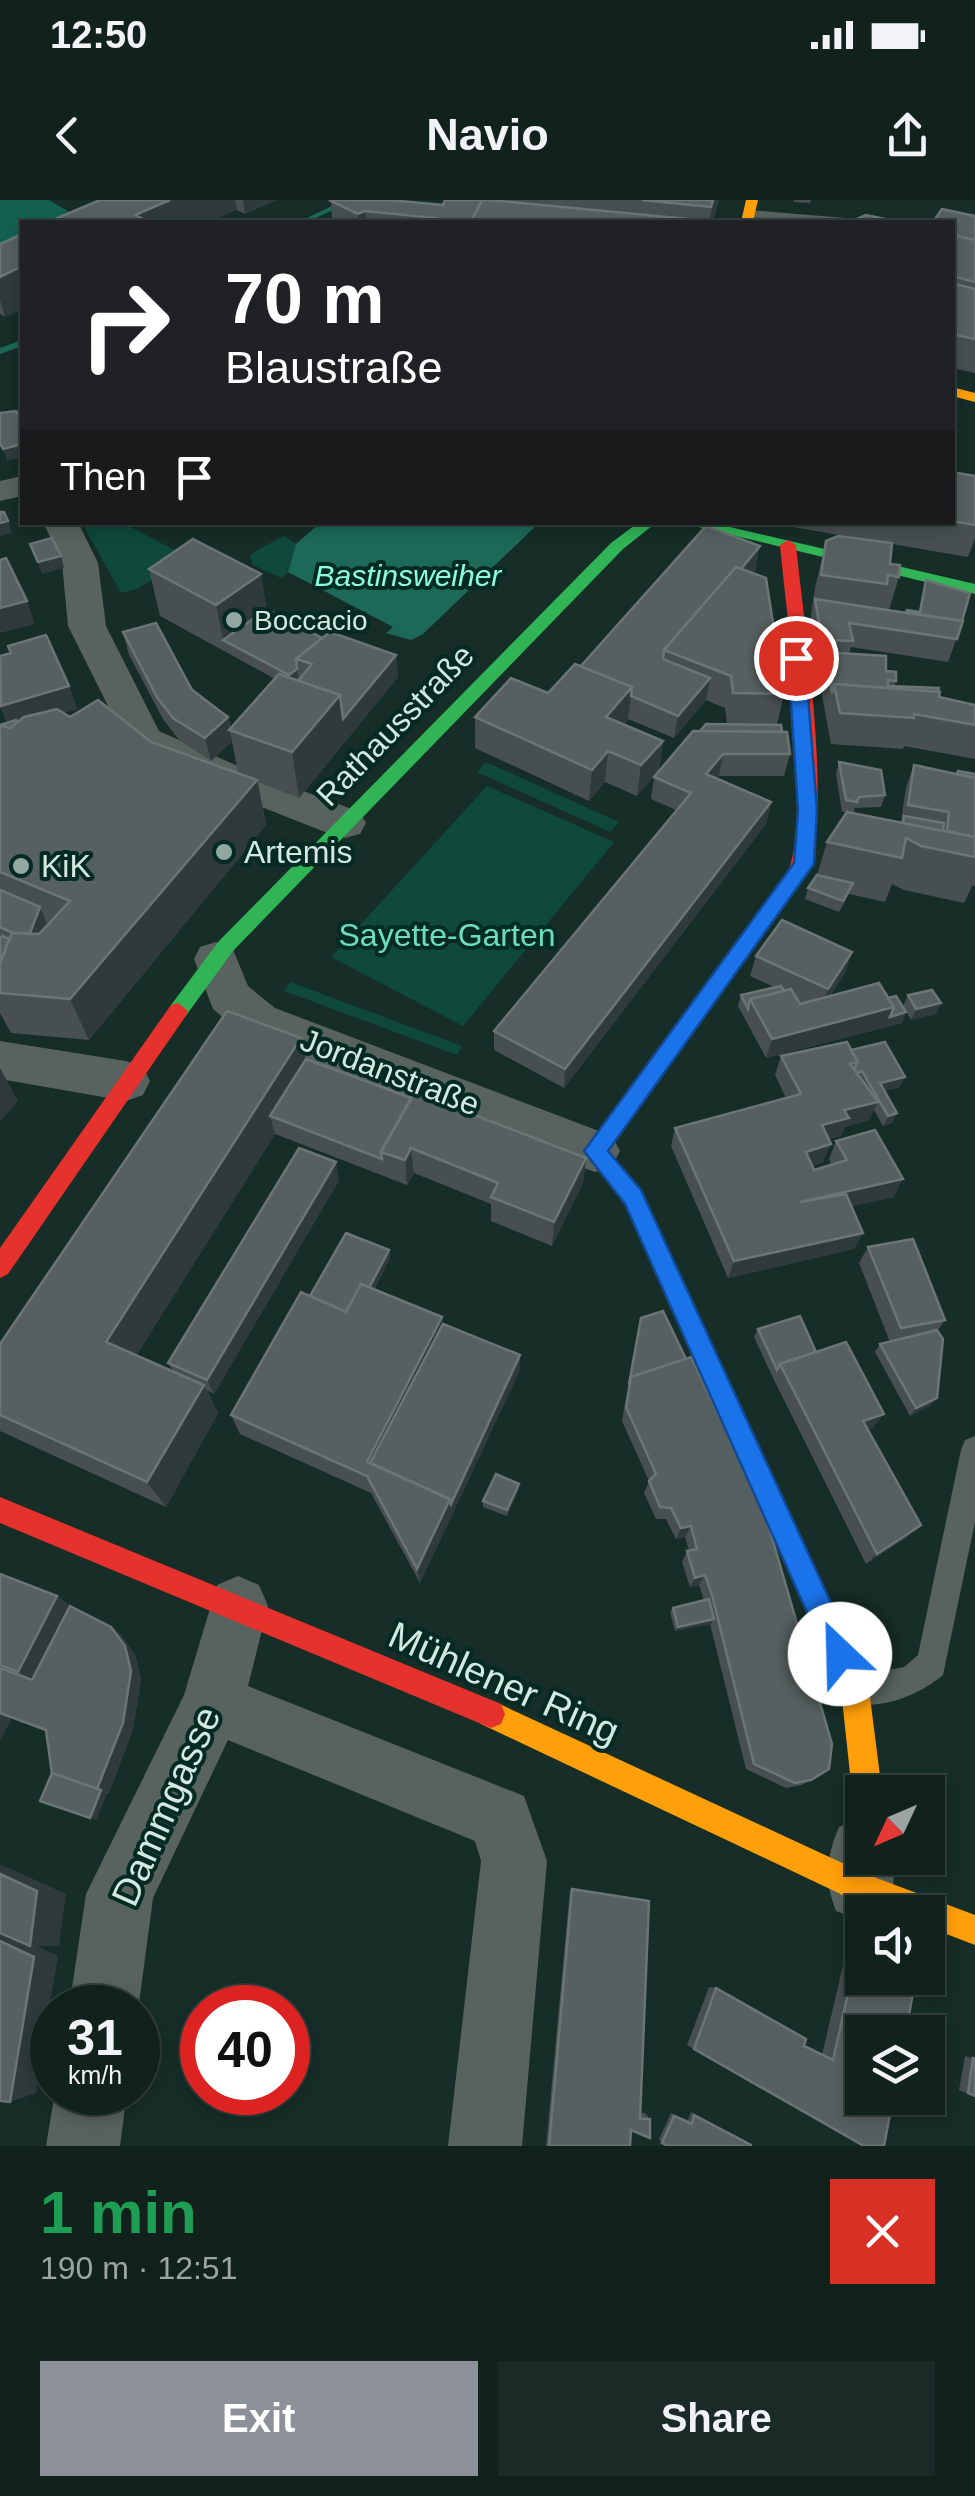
<!DOCTYPE html>
<meta charset="utf-8">
<style>
body{margin:0;font-family:Helvetica,sans-serif;background:#1a2a26;color:#f1f3f6;height:100vh;display:flex;flex-direction:column;font-size:38px;white-space:nowrap}
*{box-sizing:border-box;margin:0}
p{font-size:32px;color:#9ca4a4}
.icon{flex:none;width:55px;height:55px;fill:none;stroke:currentColor;stroke-width:2;stroke-linecap:round;stroke-linejoin:round}
.map{position:relative;height:1946px;overflow:hidden}
.sheet{display:flex;flex-direction:column;background:#11221d;flex:1}
.sheet>*{flex:none}
.hud{position:absolute;left:20px;top:20px;width:935px;height:305px;border-radius:0px;box-shadow:0 5px 15px #0003,0 0 0 2px #303f3b;background:#202124;color:#fff;overflow:hidden}
.needle{width:65px;rotate:226deg}
.controls{position:absolute;left:845px;top:1575px;display:grid;gap:20px}
.controls a{display:grid;place-items:center;width:100px;height:100px;border-radius:0px;background:#11221d;box-shadow:0 5px 15px #0003,0 0 0 2px #303f3b;font-size:50px}
.speed{position:absolute;left:30px;top:1785px;display:flex;gap:20px;font-size:50px;font-weight:700;text-align:center}
.speed>*{display:grid;place-content:center;width:130px;height:130px;border-radius:50%;background:#11221d;box-shadow:0 5px 15px #0003,0 0 0 2px #303f3b;line-height:1}
.speed small{font-size:25px;font-weight:400}
.speed .limit{border:15px solid #d22;background:#fff;color:#111}
.pin{position:absolute;display:grid;place-items:center;width:85px;height:85px;color:#fff;margin:-42px;border:5px solid #fff;border-radius:50%;box-shadow:0 2px 10px #0007}
.me{position:absolute;width:110px;margin:-55px;rotate:336deg;stroke-linejoin:round;filter:drop-shadow(0 0 8px #0008)}
.turn{display:flex;align-items:center;gap:35px;height:210px;padding:0 40px;font-size:45px}
.turn .icon{width:130px;height:130px;stroke-width:2.5}
.turn b{display:block;font-size:70px;line-height:85px}
.then{display:flex;align-items:center;height:95px;padding:0 40px;background:#0003;gap:20px;font-size:38px}
.round{display:grid;place-items:center;flex:none;width:105px;height:105px;border-radius:0px;background:#1a2a26}
.summary{display:flex;align-items:center;justify-content:space-between;height:170px;padding:0 40px}
h1{font-size:60px;font-weight:800;line-height:75px;color:#1e9e55}
.button{display:flex;gap:20px;margin-top:auto;padding:20px 40px}
.button a{flex:1;height:115px;border-radius:0px;background:#8c9099;color:#fff;font-size:40px;font-weight:800;line-height:115px;text-align:center}
.button a+a{background:#1a2a26;color:#f1f3f6}
.status{display:flex;justify-content:space-between;align-items:center;height:70px;padding:0 50px;background:#11221d;direction:ltr}
.status svg{height:28px;fill:currentColor}
header{display:flex;justify-content:space-between;align-items:center;height:130px;padding:0 40px;background:#11221d;font-size:45px;font-weight:800}
.map>svg:first-child{display:block}
.green{fill:#0e493c}
.forest{fill:#126150}
.water{fill:#1c6957}
.lines{fill:none;stroke-linecap:round;stroke-linejoin:round}
.stream{fill:#1c6957;fill-rule:evenodd}
.lane{fill:#58625e;fill-rule:evenodd}
.street{fill:#58625e;fill-rule:evenodd}
.fast{fill:#30b455;fill-rule:evenodd}
.slow{fill:#ff9f0a;fill-rule:evenodd}
.jam{fill:#e5322d;fill-rule:evenodd}
.wall{fill:#484f51}
.shaded-wall{fill:#2e3b3a}
.building{fill:#576060;stroke:#6a7574;stroke-width:2.5}
.route{fill:#1a73e8;stroke:#114b97;stroke-width:2.5}
.poi-dot{fill:#92a7a0;stroke:#032b22;stroke-width:4}
.labels{text-anchor:middle;dominant-baseline:central;stroke-width:8;stroke-linejoin:round;paint-order:stroke}
.far-poi-label{font-size:28px;fill:#d4e8e1;stroke:#032b22;text-anchor:start}
.far-water-label{font-size:30px;font-style:italic;fill:#8cfdde;stroke:#032b22}
.street-label{font-size:32px;fill:#d4e8e1;stroke:#032b22}
.poi-label{font-size:32px;fill:#d4e8e1;stroke:#032b22;text-anchor:start}
.park-label{font-size:32px;fill:#6cdebf;stroke:#032b22}
.near-street-label{font-size:38px;fill:#d4e8e1;stroke:#032b22}
</style>
<div class="status"><b>12:50</b><svg viewBox="0 0 49 12"><path d="M0 12V9h3v3zM5 12V6h3v6zM10 12V3h3v9zM15 12V0h3v12zM26 1h20v11H26zM47 4h2v5h-2z"/></svg></div>
<header><svg class="icon" aria-label="back" viewBox="0 0 24 24"><path d="M15 5l-7 7 7 7"/></svg>Navio<svg class="icon" aria-label="share" viewBox="0 0 24 24"><path d="M12 15V3M7 8l5-5 5 5M5 13v7h14v-7"/></svg></header>
<div class="map">
<svg width="975" height="1946" viewBox="0 0 975 1946">
<rect width="100%" height="100%" fill="#172d27"/>
<g class="green">
<polygon points="82,323 123,323 178,352 176,365 137,389 121,393"/>
<polygon points="284,336 296,344 288,372 281,378 253,365 250,356 254,352"/>
<polygon points="486,562 619,622 610,632 477,572"/>
<polygon points="487,586 614,642 463,826 331,757"/>
<polygon points="290,782 462,846 457,855 284,791"/>
</g>
<polygon class="forest" points="0,0 49,0 86,22 22,22 22,50 0,61"/>
<polygon class="water" points="320,323 320,322 539,323 423,434 411,440 386,433 393,427 288,372 296,344"/>
<g class="lines">
<g class="stream">
<polygon points="345,0 355,0 307,22 298,22"/>
<polygon points="22,140 22,146 0,154 0,148"/>
</g>
<g class="lane">
<polygon points="749,10 845,18 852,22 744,17 744,11"/>
<path d="M975,1236V1322L943,1475C918,1496 876,1513 844,1500L839,1489L844,1478L904,1467L918,1455L961,1250L965,1240Z"/>
</g>
<g class="street">
<polygon points="22,276 22,296 0,301 0,281"/>
<polygon points="43,322 78,322 98,363 106,426 159,531 249,571 360,612 366,623 360,634 345,638 330,634 221,591 130,550 68,426 62,363"/>
<polygon points="216,742 232,747 248,786 275,808 612,936 620,951 612,966 595,972 578,966 243,834 213,809 194,759 200,747"/>
<polygon points="0,841 126,861 143,867 150,881 143,895 126,901 0,879"/>
<polygon points="238,1376 259,1385 268,1406 248,1486 524,1596 547,1661 522,1946 448,1946 481,1661 475,1641 228,1540 153,1698 138,1811 138,1808 69,1808 86,1694 184,1495 217,1385"/>
<path d="M862,1617V1658H895L893,1687L884,1711L862,1712L860,1720L836,1711C824,1680 826,1657 839,1627Z"/>
<polygon points="55,1892 127,1892 120,1946 46,1946"/>
</g>
<g class="fast">
<polygon points="639,322 657,322 623,349 233,751 185,817 171,817 168,811 171,805 219,741 611,343"/>
<polygon points="678,322 708,322 975,384 975,394"/>
<polygon points="798,666 805,668 808,673 805,678 608,951 641,990 807,1353 811,1362 807,1371 798,1375 789,1371 624,1003 584,951 791,668"/>
</g>
<g class="slow">
<polygon points="746,0 758,0 753,22 741,22"/>
<polygon points="952,187 975,193 975,202 952,196"/>
<polygon points="798,1349 807,1353 869,1489 882,1592 862,1592 862,1605 857,1602 852,1592 841,1490 785,1362 789,1353"/>
<polygon points="491,1500 866,1674 975,1715 975,1745 928,1727 928,1712 888,1712 849,1698 481,1524 477,1514 481,1504"/>
</g>
<g class="jam">
<path d="M788,340L796,345C803,420 835,616 805,678L798,680L788,673C815,590 788,435 780,345Z"/>
<polygon points="178,803 188,811 185,817 8,1074 0,1078 0,1048 171,805"/>
<polygon points="0,1297 501,1504 505,1514 501,1524 491,1528 0,1323"/>
</g>
</g>
<g class="wall">
<polygon points="100,0 276,0 245,14 237,10"/>
<polygon points="445,0 719,0 713,22 332,22 331,1 443,5"/>
<polygon points="794,0 811,0 810,3 794,2"/>
<polygon points="975,16 975,173 952,168 952,22"/>
<polygon points="0,44 5,117 0,114"/>
<polygon points="952,272 975,276 975,338 968,357 892,344 890,364 899,377 889,410 906,412 919,412 926,380 963,421 948,462 851,447 849,453 886,471 896,481 894,487 938,492 939,497 975,505 975,559 904,546 903,549 831,544 818,474 821,463 817,463 810,422 815,388 826,341 867,340 765,322 952,322"/>
<polygon points="149,369 267,409 322,438 396,455 398,477 299,598 258,582 266,625 89,840 11,833 0,813 0,525 7,523 0,505 69,486 77,509 63,513 70,517 151,542 238,573 232,541 211,561 179,540 163,519 129,455 123,432 228,517 231,528 275,479 160,416"/>
<polygon points="756,369 753,373 784,494 777,525 727,524 725,508 706,500 674,538 628,519 624,524 663,541 659,571 637,596 605,582 589,601 475,548 475,517 548,493 580,467"/>
<polygon points="782,532 790,554 784,576 719,576 717,578 771,602 766,624 564,888 494,850 494,831 676,610 651,599 654,577"/>
<polygon points="839,562 885,595 881,607 855,608 854,613 901,622 906,587 914,565 957,574 975,574 975,686 972,686 964,703 904,690 892,684 885,702 849,694 839,712 805,699 808,688 817,675 827,642 847,612 842,612 836,574"/>
<polygon points="756,756 845,773 829,797 888,798 906,812 902,823 766,858 738,806 741,795 774,787 750,776"/>
<polygon points="908,795 941,803 936,814 911,820 903,806"/>
<polygon points="851,850 900,887 884,891 897,913 892,923 883,926 874,910 869,920 845,927 841,936 829,939 823,962 812,966 814,970 832,965 829,959 836,941 894,997 851,1006 863,1033 854,1049 728,1078 671,946 675,928 786,898 775,875 781,856"/>
<polygon points="306,859 411,898 586,958 583,983 552,1046 491,1021 491,1004 414,973 407,985 275,934 136,1156 173,1171 168,1163 339,980 214,1194 207,1190 218,1213 166,1307 0,1231 0,1144"/>
<polygon points="868,1047 945,1120 938,1130 931,1205 910,1216 875,1152 880,1144 890,1142 859,1063"/>
<polygon points="389,1050 390,1058 374,1090 442,1117 443,1124 520,1170 420,1383 371,1293 240,1234 231,1215 310,1096"/>
<polygon points="639,1126 811,1580 802,1585 786,1588 746,1569 710,1424 675,1431 670,1412 673,1408 704,1400 699,1385 690,1387 682,1362 687,1351 689,1351 685,1337 676,1339 666,1319 656,1319 644,1293 649,1281 622,1221"/>
<polygon points="758,1129 816,1152 873,1228 867,1230 909,1336 866,1364 773,1178 754,1137"/>
<polygon points="518,1291 507,1316 483,1307 483,1301"/>
<polygon points="0,1374 57,1396 70,1406 121,1435 135,1455 141,1479 133,1529 109,1593 107,1593 96,1620 52,1573 46,1531 4,1515 11,1519 0,1540"/>
<polygon points="572,1689 641,1913 645,1913 650,1919 631,1930 630,1946 546,1946 570,1690"/>
<polygon points="845,1757 856,1758 864,1946 687,1845 709,1787 716,1788 804,1846 822,1855"/>
<polygon points="965,1856 975,1859 975,1897 959,1890"/>
<polygon points="691,1912 746,1941 662,1943 659,1939 671,1913 688,1920"/>
</g>
<g class="shaded-wall">
<polygon points="170,0 235,0 237,10 209,22 137,22 135,15"/>
<polygon points="243,0 276,0 245,14"/>
<polygon points="713,0 719,0 713,22 709,22"/>
<polygon points="365,11 366,22 358,22 358,14"/>
<polygon points="22,66 22,109 5,117 0,100 0,77"/>
<polygon points="22,244 22,257 7,261 3,249"/>
<polygon points="8,321 12,333 0,336 0,323"/>
<polygon points="760,346 756,369 681,457 669,452"/>
<polygon points="61,356 64,368 42,374 38,362"/>
<polygon points="261,374 269,421 223,440 216,405"/>
<polygon points="27,401 35,424 0,433 0,408"/>
<polygon points="396,455 398,477 299,598 292,552 340,495"/>
<polygon points="297,469 299,481 291,487 289,475"/>
<polygon points="710,478 706,500 674,538 678,516"/>
<polygon points="69,486 77,509 9,529 1,506"/>
<polygon points="632,487 628,519 603,548 606,517"/>
<polygon points="228,517 232,541 211,561 205,538"/>
<polygon points="663,541 659,571 637,596 641,565"/>
<polygon points="608,551 605,582 589,601 592,570"/>
<polygon points="723,554 719,576 702,596 706,574"/>
<polygon points="257,580 266,625 89,840 70,799"/>
<polygon points="771,602 766,624 564,888 565,869"/>
<polygon points="40,707 49,728 28,739"/>
<polygon points="852,752 845,773 820,809 828,789"/>
<polygon points="941,803 936,814 911,820 916,809"/>
<polygon points="894,807 906,812 902,823 766,858 772,839"/>
<polygon points="301,838 310,878 270,916 275,934 125,1173 106,1142"/>
<polygon points="0,868 18,901 0,922"/>
<polygon points="905,877 900,887 875,893 880,883"/>
<polygon points="878,902 869,920 845,927 841,936 814,943 822,925 844,910"/>
<polygon points="897,913 892,923 883,926 888,916"/>
<polygon points="831,944 823,962 798,970 806,952"/>
<polygon points="411,948 414,973 407,985 405,960"/>
<polygon points="586,958 583,983 552,1046 554,1022"/>
<polygon points="336,962 339,980 214,1194 207,1180"/>
<polygon points="903,979 894,997 792,1020 800,1002"/>
<polygon points="863,1033 854,1049 728,1078 734,1061"/>
<polygon points="389,1050 390,1058 351,1133 349,1125"/>
<polygon points="442,1117 444,1139 368,1267 367,1262"/>
<polygon points="520,1155 520,1170 420,1383 417,1369"/>
<polygon points="204,1185 218,1213 166,1307 147,1282"/>
<polygon points="937,1198 931,1205 910,1216 916,1208"/>
<polygon points="884,1214 873,1228 853,1235 863,1221"/>
<polygon points="519,1284 518,1291 507,1316 507,1310"/>
<polygon points="921,1325 909,1336 866,1364 877,1354"/>
<polygon points="691,1326 685,1337 676,1339 681,1328"/>
<polygon points="705,1375 699,1385 690,1387 695,1378"/>
<polygon points="57,1396 81,1415 45,1487 18,1472"/>
<polygon points="714,1419 711,1424 675,1431 678,1427"/>
<polygon points="111,1427 121,1435 135,1455 141,1479 133,1529 109,1593 97,1589"/>
<polygon points="0,1514 11,1519 0,1540"/>
<polygon points="101,1590 107,1593 96,1620 90,1618"/>
<polygon points="0,1664 66,1694 59,1746 37,1746 58,1756 36,1893 10,1902 0,1741"/>
</g>
<g class="building">
<polygon points="100,0 170,0 135,15 145,20 139,22 48,22"/>
<polygon points="334,0 390,0 443,5 445,0 482,0 471,22 434,22 436,18 365,11 358,14 331,1"/>
<polygon points="482,0 489,0 709,21 471,22"/>
<polygon points="642,0 713,0 711,7"/>
<polygon points="942,9 975,16 975,40 952,35 952,22 933,22"/>
<polygon points="866,15 899,22 850,22"/>
<polygon points="22,34 22,66 0,77 0,44"/>
<polygon points="952,35 975,40 975,82 952,76"/>
<polygon points="952,83 975,89 975,139 952,134"/>
<polygon points="16,211 22,221 22,244 3,249 0,243 0,213"/>
<polygon points="952,272 975,276 975,325 952,321"/>
<polygon points="0,312 4,312 8,321 0,323"/>
<polygon points="706,326 760,346 741,369 736,367 664,450 663,459 710,478 678,516 631,496 632,487 580,467"/>
<polygon points="838,336 892,343 890,364 900,365 899,377 888,375 887,384 821,375 826,341"/>
<polygon points="52,338 61,356 38,362 30,344"/>
<polygon points="193,339 261,374 216,405 149,369"/>
<polygon points="6,358 27,401 0,408 0,360"/>
<polygon points="736,367 766,378 784,494 733,493 731,476 664,450"/>
<polygon points="926,380 970,393 962,421 906,412 907,410 920,412"/>
<polygon points="815,399 880,409 963,421 957,439 849,423 853,441 822,440"/>
<polygon points="267,409 322,438 296,459 297,469 289,475 223,440"/>
<polygon points="156,423 192,490 228,517 205,538 173,518 157,497 123,432"/>
<polygon points="330,432 396,455 343,519 340,495 298,481 312,464 296,459"/>
<polygon points="46,435 69,486 1,506 0,456 11,453 8,446"/>
<polygon points="824,452 886,456 886,471 896,472 896,481 888,480 888,486 939,488 938,492 834,484 832,493"/>
<polygon points="575,464 632,487 606,517 663,541 641,565 608,551 592,570 475,517 511,478 548,493"/>
<polygon points="279,474 340,495 292,552 229,530"/>
<polygon points="834,484 940,492 939,497 975,505 975,525 914,514 914,518 840,513"/>
<polygon points="98,500 151,542 257,580 70,799 0,793 0,763 12,733 39,734 70,701 0,672 0,525 10,528 24,517 57,509 70,517"/>
<polygon points="16,520 17,522 10,528 0,525"/>
<polygon points="706,524 781,525 782,532 700,531"/>
<polygon points="693,531 787,532 790,554 723,554 706,574 771,602 565,869 494,831 691,593 654,577"/>
<polygon points="839,562 881,570 885,595 859,597 857,602 846,600"/>
<polygon points="914,565 975,578 975,637 947,631 949,612 908,605"/>
<polygon points="958,571 975,574 975,578 957,574"/>
<polygon points="847,612 975,637 975,657 921,646 906,638 902,658 827,642"/>
<polygon points="904,616 944,623 943,631 903,623"/>
<polygon points="817,675 853,683 843,701 808,688"/>
<polygon points="0,690 40,707 30,733 13,733 0,727"/>
<polygon points="782,720 852,752 828,789 756,756"/>
<polygon points="3,736 9,739 0,763 0,738"/>
<polygon points="879,783 894,807 772,839 750,799 791,789 800,804"/>
<polygon points="781,786 784,791 750,799 748,809 741,795"/>
<polygon points="932,790 941,803 916,809 908,795"/>
<polygon points="896,796 906,812 890,817 894,807 888,798"/>
<polygon points="227,811 301,838 106,1142 204,1185 147,1282 0,1215 0,1144"/>
<polygon points="847,842 858,862 850,864 878,902 844,910 849,918 822,925 831,944 806,952 814,970 847,960 836,941 875,930 903,979 800,1002 846,994 863,1033 734,1061 675,928 801,894 781,856"/>
<polygon points="885,842 905,877 880,883 897,913 888,916 862,871 857,873 854,869 858,862 851,850"/>
<polygon points="306,859 411,898 381,952 382,959 270,916"/>
<polygon points="415,892 586,958 554,1022 491,997 498,983 411,948 405,960 381,952"/>
<polygon points="299,948 336,962 207,1180 168,1163"/>
<polygon points="346,1033 389,1050 369,1088 361,1084 346,1112 310,1096"/>
<polygon points="913,1039 945,1120 901,1128 868,1047"/>
<polygon points="361,1084 442,1117 367,1262 450,1299 417,1369 367,1276 231,1215 301,1092 346,1112"/>
<polygon points="663,1111 686,1159 631,1177 629,1184 641,1118"/>
<polygon points="800,1116 816,1152 780,1164 777,1170 758,1129"/>
<polygon points="443,1124 520,1155 451,1304 450,1299 370,1263"/>
<polygon points="937,1130 943,1139 937,1198 916,1208 880,1144"/>
<polygon points="846,1142 884,1214 863,1221 921,1325 877,1354 780,1164"/>
<polygon points="691,1157 764,1310 832,1544 829,1569 811,1580 795,1583 754,1564 712,1395 705,1375 695,1378 687,1351 697,1349 691,1326 681,1328 671,1308 660,1307 649,1281 656,1274 626,1207 631,1177"/>
<polygon points="496,1274 519,1284 507,1310 483,1301"/>
<polygon points="0,1374 57,1396 18,1472 0,1465"/>
<polygon points="709,1399 714,1419 678,1427 673,1408"/>
<polygon points="70,1406 111,1427 125,1446 131,1471 123,1523 97,1589 52,1574 46,1530 0,1513 0,1468 32,1480"/>
<polygon points="52,1573 101,1590 90,1618 40,1601"/>
<polygon points="0,1674 37,1691 30,1746 0,1733"/>
<polygon points="572,1689 649,1701 640,1919 650,1919 650,1938 631,1930 630,1946 549,1946"/>
<polygon points="0,1741 34,1757 10,1902 0,1901"/>
<polygon points="856,1758 862,1761 862,1778 895,1778 914,1787 906,1832 862,1832 862,1898 893,1898 884,1946 864,1946 694,1849 716,1788 806,1839 804,1846 833,1860"/>
<polygon points="973,1858 975,1859 975,1896 968,1893"/>
<polygon points="694,1915 751,1945 751,1946 668,1946 662,1943 674,1916 692,1924"/>
</g>
<polygon class="route" points="796,453 805,458 817,610 814,664 608,951 641,990 850,1444 854,1454 850,1464 840,1468 830,1464 625,1004 584,951 794,663 798,610 788,458"/>
<g class="poi-dot">
<circle cx="234" cy="420" r="10"/>
<circle cx="224" cy="652" r="10"/>
<circle cx="21" cy="666" r="10"/>
</g>
<g class="labels">
<g class="far-poi-label">
<text x="254" y="420">Boccacio</text>
</g>
<g class="far-water-label">
<text x="408" y="375">Bastinsweiher</text>
</g>
<g class="street-label">
<text transform="translate(395 525) rotate(-46)">Rathausstraße</text>
<text transform="translate(390 872) rotate(21)">Jordanstraße</text>
</g>
<g class="poi-label">
<text x="244" y="652">Artemis</text>
<text x="41" y="666">KiK</text>
</g>
<g class="park-label">
<text x="447" y="735">Sayette-Garten</text>
</g>
<g class="near-street-label">
<text transform="translate(504 1483) rotate(24)">Mühlener Ring</text>
<text transform="translate(166 1606) rotate(-66)">Dammgasse</text>
</g>
</g>
</svg>
<div class="controls">
<a><svg class="needle" viewBox="-14 -14 28 28"><path d="M0-13l5 13h-10z" fill="#e53935"/><path d="M0 13l5-13h-10z" fill="#9ca4a4"/></svg></a>
<a><svg class="icon" aria-label="sound" viewBox="0 0 24 24"><path d="M4 9h4l5-4v14l-5-4H4zM17 9q2 3 0 6"/></svg></a>
<a><svg class="icon" aria-label="layers" viewBox="0 0 24 24"><path d="M12 4l9 5-9 5-9-5zM3 14l9 5 9-5"/></svg></a>
</div>
<div class="speed"><div>31<small>km/h</small></div><div class="limit">40</div></div>
<div class="pin" style="left:796px;top:458px;background:#d93025"><svg class="icon" aria-label="arrive" viewBox="0 0 24 24"><path d="M6 21V4h12l-3 4 3 4H6"/></svg></div>
<svg class="me" style="left:840px;top:1454px" viewBox="-20 -20 40 40"><circle r="19" fill="#fff"/><path d="M0-13L10 11 0 6-10 11z" fill="#1a73e8"/></svg>
<div class="hud">
<div class="turn"><svg class="icon" aria-label="right" viewBox="0 0 24 24"><path d="M7 20v-9h11M14 6l5 5-5 5"/></svg><div><b>70 m</b>Blaustraße</div></div>
<div class="then">Then<svg class="icon" aria-label="arrive" viewBox="0 0 24 24"><path d="M6 21V4h12l-3 4 3 4H6"/></svg></div>
</div>
</div>
<section class="sheet">
<div class="summary"><div><h1>1 min</h1><p>190 m · 12:51</p></div><a class="round" style="background:#d93025;color:#fff"><svg class="icon" aria-label="close" viewBox="0 0 24 24"><path d="M6 6l12 12M18 6L6 18"/></svg></a></div>
<div class="button"><a>Exit</a><a>Share</a></div>
</section>
